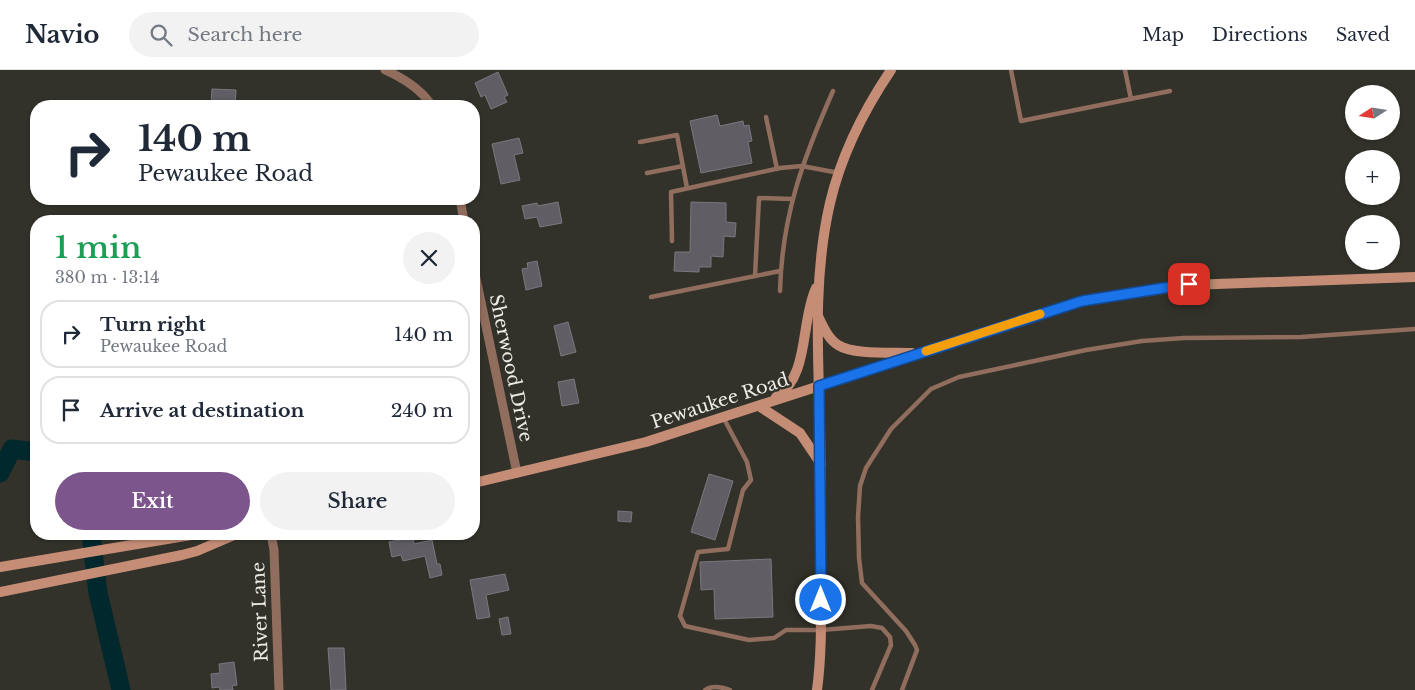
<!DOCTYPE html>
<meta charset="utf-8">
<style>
body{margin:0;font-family:"Libre Baskerville",serif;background:#f2f2f3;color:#1f2937;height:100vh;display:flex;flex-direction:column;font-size:19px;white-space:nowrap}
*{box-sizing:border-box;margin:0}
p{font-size:16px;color:#747a83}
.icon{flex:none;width:28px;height:28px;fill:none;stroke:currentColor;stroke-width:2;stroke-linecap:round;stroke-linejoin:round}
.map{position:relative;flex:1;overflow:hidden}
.side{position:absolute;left:30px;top:145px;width:450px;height:325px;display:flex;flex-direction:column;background:#fff;border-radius:20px;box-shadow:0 1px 4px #0004}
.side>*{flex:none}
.hud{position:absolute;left:30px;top:30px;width:450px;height:105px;border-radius:20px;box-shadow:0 1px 4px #0004;background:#fff;color:#1f2937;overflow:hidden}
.needle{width:32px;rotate:258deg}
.fabs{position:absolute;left:1345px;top:15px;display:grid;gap:10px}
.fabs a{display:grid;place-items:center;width:55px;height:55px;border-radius:50%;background:#fff;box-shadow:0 1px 4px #0004;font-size:25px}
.pin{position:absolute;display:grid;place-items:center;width:42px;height:42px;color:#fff;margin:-21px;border-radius:10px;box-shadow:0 2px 8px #0006}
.me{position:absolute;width:55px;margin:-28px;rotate:0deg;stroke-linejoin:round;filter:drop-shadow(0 0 4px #0008)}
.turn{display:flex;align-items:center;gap:18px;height:105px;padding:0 25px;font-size:22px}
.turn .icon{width:65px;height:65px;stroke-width:2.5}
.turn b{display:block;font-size:35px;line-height:42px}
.round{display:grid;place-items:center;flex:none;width:52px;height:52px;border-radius:26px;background:#f2f2f3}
.head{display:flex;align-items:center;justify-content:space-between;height:85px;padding:0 25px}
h1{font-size:30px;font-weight:600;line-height:38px;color:#1e9e55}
.button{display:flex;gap:10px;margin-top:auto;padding:10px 25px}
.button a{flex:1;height:58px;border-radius:30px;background:#7d558d;color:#fff;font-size:20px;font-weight:600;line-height:58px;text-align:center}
.button a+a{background:#f2f2f3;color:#1f2937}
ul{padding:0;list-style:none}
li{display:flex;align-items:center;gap:15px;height:68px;margin:0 10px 8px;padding:0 15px;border:2px solid #e0e1e3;border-radius:20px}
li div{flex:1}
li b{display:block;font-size:19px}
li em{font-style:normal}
header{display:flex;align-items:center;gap:30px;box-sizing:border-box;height:70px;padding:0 25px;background:#fff;border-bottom:1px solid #e0e1e3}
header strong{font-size:24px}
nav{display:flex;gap:28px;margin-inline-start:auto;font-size:18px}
.search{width:350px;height:45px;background:#f2f2f3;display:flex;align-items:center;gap:12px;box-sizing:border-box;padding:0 18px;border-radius:28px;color:#747a83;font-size:19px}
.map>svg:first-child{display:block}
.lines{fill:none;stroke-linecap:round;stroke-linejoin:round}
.river{stroke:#00282d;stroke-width:19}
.building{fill:#615d65;stroke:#7b777f}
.lane{stroke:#916d5e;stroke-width:4.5}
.street{stroke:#916d5e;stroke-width:9}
.secondary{stroke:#c68d76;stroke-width:10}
.route-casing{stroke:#114b97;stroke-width:12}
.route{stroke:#1a73e8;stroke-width:9}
.slow{stroke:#f59e0b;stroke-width:9}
.labels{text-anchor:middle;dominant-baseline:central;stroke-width:5;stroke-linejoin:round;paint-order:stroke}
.street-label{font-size:18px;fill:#ecebe6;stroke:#33322a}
</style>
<header>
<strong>Navio</strong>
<div class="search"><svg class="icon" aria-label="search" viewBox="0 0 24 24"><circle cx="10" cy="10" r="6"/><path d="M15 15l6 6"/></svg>Search here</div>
<nav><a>Map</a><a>Directions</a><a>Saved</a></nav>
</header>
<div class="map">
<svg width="1415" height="620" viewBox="0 0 1415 620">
<rect width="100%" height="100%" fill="#33322a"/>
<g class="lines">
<g class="river">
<polyline points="0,403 12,379 36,382"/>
<polyline points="91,464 98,523 121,620"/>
</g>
</g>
<g class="building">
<polygon points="498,2 508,25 504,27 507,32 491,39 485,25 481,27 475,13"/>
<polygon points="212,19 236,20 235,36 211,36"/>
<polygon points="717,45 720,56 743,51 744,56 749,55 752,71 748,72 752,93 701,103 690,51"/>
<polygon points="519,68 523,83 514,85 520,110 501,114 492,74"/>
<polygon points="558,132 562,153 540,157 537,147 525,149 522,136 537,133 538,136"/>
<polygon points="691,132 726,133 726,152 736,153 735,167 724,166 723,187 711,186 711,197 699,197 699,202 674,201 675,182 690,182"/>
<polygon points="537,191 542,216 526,220 522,199 528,198 527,193"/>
<polygon points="568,252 576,282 561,286 554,256"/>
<polygon points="574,309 579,333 562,336 558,312"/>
<polygon points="709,404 733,411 715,470 691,462"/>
<polygon points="618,441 632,442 631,452 618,451"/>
<polygon points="413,467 414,474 432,470 437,494 440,494 442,505 430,508 425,486 403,491 401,485 392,487 389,472"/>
<polygon points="771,489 773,547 715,549 714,519 701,520 700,492"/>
<polygon points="505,504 509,520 486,525 490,547 477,549 470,510"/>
<polygon points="508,547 511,564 502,565 499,549"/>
<polygon points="328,578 344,578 346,620 331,620"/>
<polygon points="234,592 237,615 232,616 233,620 220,620 219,617 212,618 211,604 220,603 219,594"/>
</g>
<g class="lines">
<g class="lane">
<polyline points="1011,0 1021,51 1170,21"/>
<polyline points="1125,0 1131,29"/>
<polyline points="766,47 777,99"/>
<polyline points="640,72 677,65 687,118"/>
<polyline points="647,103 683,96"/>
<polyline points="672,171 671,122 780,98 802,96 839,103"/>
<polyline points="755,206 759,128 792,129"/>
<path d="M780,221C782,145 803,89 833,21"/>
<polyline points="651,227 780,201"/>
<polyline points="723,347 747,392 751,410 743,420 728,479 698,482 680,546 685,556 749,570 774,568 786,560 821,560 871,556 882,558 890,567 891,575 872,620"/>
<path d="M705,620C712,615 722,617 730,620"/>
<polyline points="902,620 917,580 915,575 906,561 862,513 859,488 858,447 860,416 866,398 891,359 931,319 959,307 1086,280 1142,271 1184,268 1301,267 1415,259"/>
</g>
<g class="street">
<path d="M385,0C403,8 421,19 432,36"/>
<polyline points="460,129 464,151"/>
<polyline points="474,199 517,403"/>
<polyline points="271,464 274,480 279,620"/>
</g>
<g class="secondary">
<path d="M818,246C823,256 828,269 838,275C853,285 893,282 912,283"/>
<path d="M776,327C810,306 800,253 816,218"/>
<polyline points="759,336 800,363 821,394"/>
<polyline points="474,413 646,372 1082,231 1189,215 1415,207"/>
<polyline points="0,497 191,465 240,464"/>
<polyline points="0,522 182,485 197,481 232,466"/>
<path d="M817,620C822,583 821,544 821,507C821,456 821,406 820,356C818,282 813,206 830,133C841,86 864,40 891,0"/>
</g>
</g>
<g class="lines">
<g class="route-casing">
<polyline id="route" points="821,530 819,316 1082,231 1189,214"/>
</g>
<use href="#route" class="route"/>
<polyline class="slow" points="926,281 1040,244"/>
</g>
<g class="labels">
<g class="street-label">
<text transform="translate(511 298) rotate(78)">Sherwood Drive</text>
<text transform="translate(720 331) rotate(-18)">Pewaukee Road</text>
<text transform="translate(260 542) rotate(-92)">River Lane</text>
</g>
</g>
</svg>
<div class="fabs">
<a><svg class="needle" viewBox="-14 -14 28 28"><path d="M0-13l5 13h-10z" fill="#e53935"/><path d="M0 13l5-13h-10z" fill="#747a83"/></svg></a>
<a>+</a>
<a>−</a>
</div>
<div class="pin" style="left:1189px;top:214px;background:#d93025"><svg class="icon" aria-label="arrive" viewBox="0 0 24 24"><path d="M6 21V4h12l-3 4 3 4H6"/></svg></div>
<svg class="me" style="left:821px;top:530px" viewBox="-20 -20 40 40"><circle r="17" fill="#1a73e8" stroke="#fff" stroke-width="3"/><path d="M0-11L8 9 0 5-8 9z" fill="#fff"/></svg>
<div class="hud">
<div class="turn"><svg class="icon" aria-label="right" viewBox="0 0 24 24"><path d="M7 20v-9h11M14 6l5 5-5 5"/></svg><div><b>140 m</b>Pewaukee Road</div></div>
</div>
<section class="side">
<div class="head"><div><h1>1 min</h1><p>380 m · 13:14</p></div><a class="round"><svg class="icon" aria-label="close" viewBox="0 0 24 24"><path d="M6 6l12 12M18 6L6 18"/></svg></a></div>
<ul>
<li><svg class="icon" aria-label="right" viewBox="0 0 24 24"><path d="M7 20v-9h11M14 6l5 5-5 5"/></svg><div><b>Turn right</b><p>Pewaukee Road</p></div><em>140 m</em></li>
<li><svg class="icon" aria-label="arrive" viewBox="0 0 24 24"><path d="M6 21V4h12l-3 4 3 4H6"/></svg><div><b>Arrive at destination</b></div><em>240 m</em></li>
</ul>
<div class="button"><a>Exit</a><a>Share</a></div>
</section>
</div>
